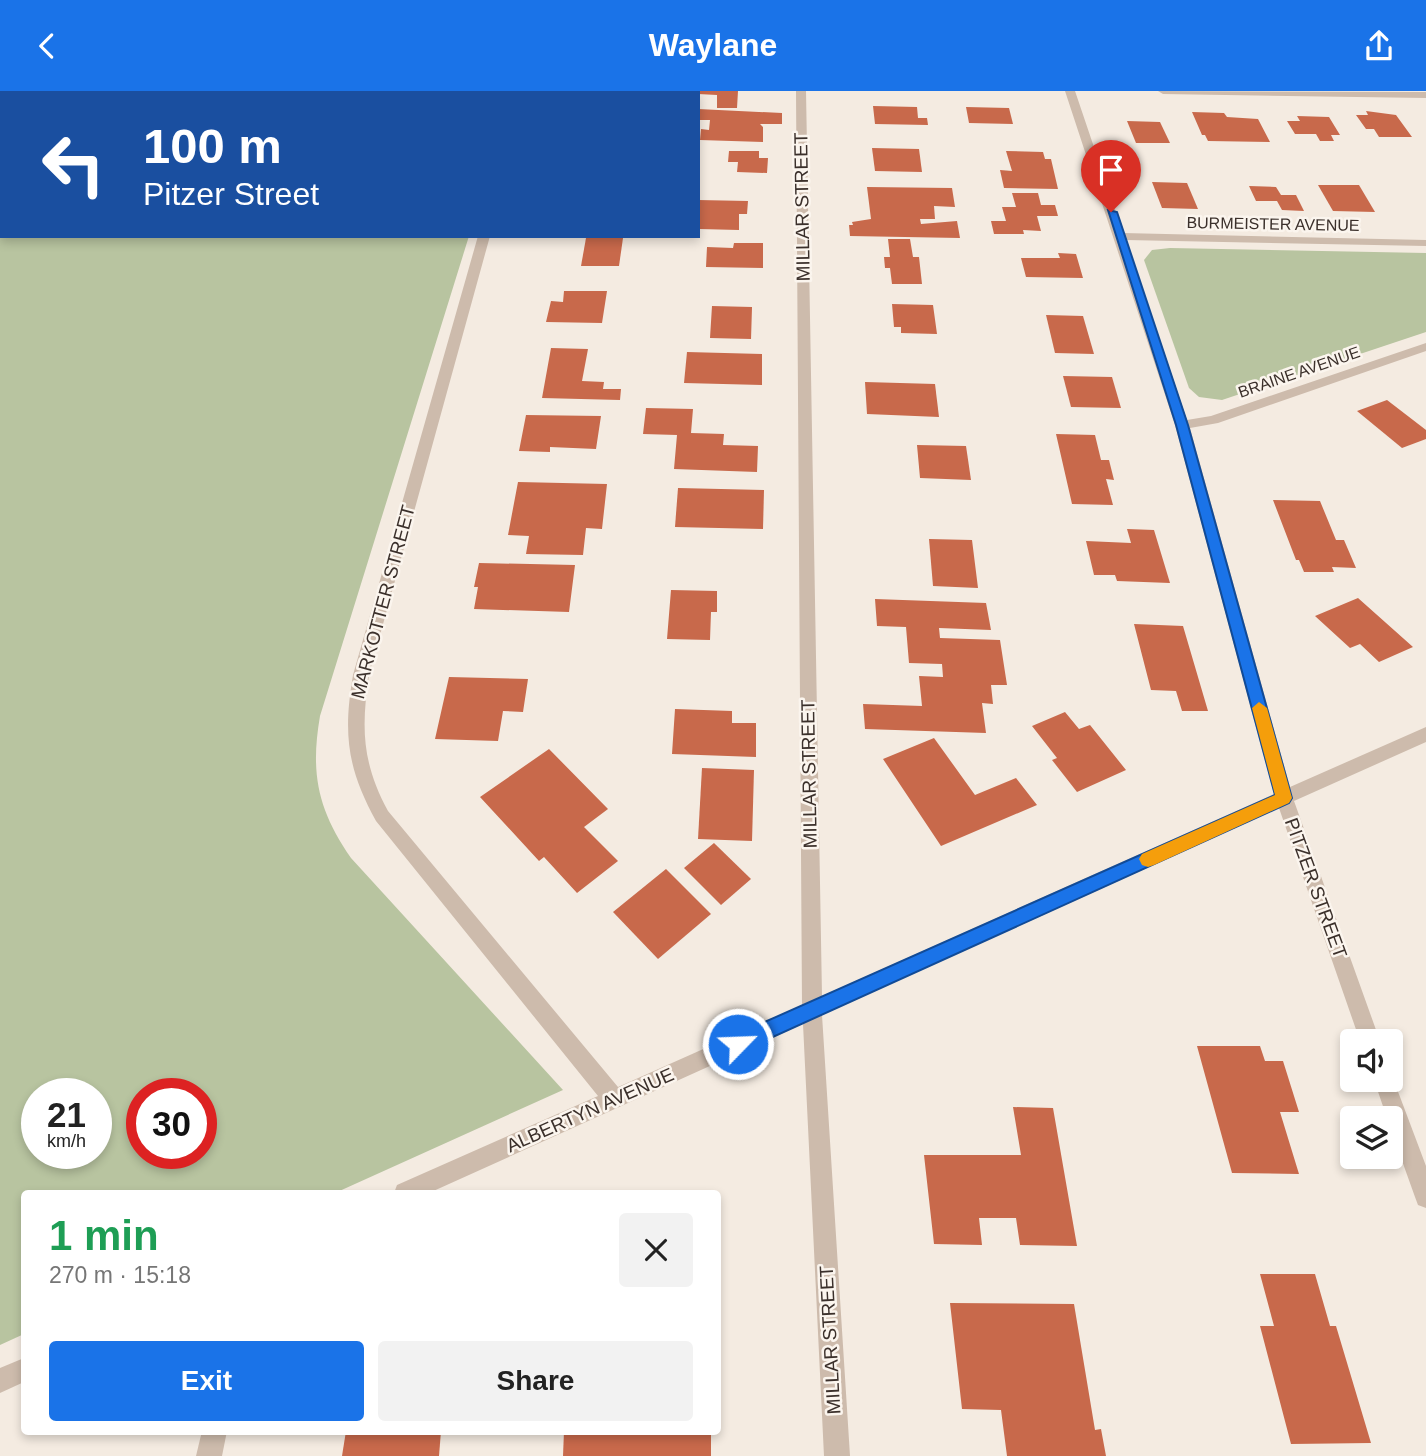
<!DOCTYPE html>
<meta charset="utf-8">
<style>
body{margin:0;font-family:Helvetica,sans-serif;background:#f2f2f2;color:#222;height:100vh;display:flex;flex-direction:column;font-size:26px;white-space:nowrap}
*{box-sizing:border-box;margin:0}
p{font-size:23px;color:#767676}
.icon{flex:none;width:38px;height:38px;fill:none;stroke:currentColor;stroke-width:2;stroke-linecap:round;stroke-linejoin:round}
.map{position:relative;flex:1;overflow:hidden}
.side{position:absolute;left:21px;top:1099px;width:700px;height:245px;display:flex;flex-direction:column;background:#fff;border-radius:7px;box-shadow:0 4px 10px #0003}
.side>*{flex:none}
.top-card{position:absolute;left:0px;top:0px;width:700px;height:147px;box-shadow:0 4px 10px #0003;background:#1a4fa0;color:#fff;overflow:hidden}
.controls{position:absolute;left:1340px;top:938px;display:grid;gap:14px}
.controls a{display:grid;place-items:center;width:63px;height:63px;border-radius:7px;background:#fff;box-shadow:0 4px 10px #0003;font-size:35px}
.speed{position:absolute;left:21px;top:987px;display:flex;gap:14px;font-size:35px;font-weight:700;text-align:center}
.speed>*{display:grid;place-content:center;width:91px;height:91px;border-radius:50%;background:#fff;box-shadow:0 4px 10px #0003;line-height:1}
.speed small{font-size:18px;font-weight:400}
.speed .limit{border:10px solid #d22;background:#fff;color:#111}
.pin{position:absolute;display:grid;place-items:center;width:60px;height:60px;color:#fff;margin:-72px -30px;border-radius:50% 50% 50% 0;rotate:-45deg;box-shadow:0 0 7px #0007}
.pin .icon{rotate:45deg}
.me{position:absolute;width:77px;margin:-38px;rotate:66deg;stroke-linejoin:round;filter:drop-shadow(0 0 5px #0008)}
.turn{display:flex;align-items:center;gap:24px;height:147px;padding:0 28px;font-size:32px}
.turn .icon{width:91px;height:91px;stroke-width:2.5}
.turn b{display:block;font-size:49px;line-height:60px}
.round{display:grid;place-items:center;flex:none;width:74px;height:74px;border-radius:7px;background:#f2f2f2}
.overview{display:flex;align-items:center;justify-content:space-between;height:119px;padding:0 28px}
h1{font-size:42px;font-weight:700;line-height:52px;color:#1e9e55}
.primary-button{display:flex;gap:14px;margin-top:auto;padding:14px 28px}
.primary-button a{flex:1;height:80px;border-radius:7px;background:#1a73e8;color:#fff;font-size:28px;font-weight:700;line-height:80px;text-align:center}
.primary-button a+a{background:#f2f2f2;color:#222}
header{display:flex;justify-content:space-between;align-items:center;height:91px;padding:0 28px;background:#1a73e8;color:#fff;font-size:32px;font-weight:700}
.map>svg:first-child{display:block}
.green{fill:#b8c4a0;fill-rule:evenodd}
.building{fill:#c8694b}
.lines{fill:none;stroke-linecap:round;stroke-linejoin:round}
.street{fill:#cdbbac;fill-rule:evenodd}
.route{fill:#1a73e8;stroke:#114b97;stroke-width:2}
.slow{fill:#f59e0b}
.labels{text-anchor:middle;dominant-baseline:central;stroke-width:5;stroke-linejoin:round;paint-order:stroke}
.far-street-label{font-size:16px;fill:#3b302b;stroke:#fbf5ee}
.street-label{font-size:19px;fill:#3b302b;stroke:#fbf5ee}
</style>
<header><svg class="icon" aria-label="back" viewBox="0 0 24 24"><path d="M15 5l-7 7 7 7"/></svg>Waylane<svg class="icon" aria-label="share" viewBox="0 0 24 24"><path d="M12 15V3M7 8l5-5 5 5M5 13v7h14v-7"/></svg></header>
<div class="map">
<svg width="1426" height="1365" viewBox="0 0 1426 1365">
<rect width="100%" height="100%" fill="#f4ebe1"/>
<g class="green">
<path d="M0,11L2,145H469L320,625C310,683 318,719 351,767L563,999L335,1102H24V1243L0,1254ZM37,1003H96V1062H37ZM142,1003H201V1062H142Z"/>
<polygon points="1170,157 1426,162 1426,241 1222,309 1199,306 1189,297 1144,169 1152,159"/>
</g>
<g class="building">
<polygon points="698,0 738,0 737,17 717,17 717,4 698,3"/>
<polygon points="873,15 917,16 918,27 927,27 928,34 875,33"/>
<polygon points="966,16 1009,17 1013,33 969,32"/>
<polygon points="698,18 782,22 782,33 760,33 763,36 763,51 700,49 701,38 709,39 710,29 698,29"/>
<polygon points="1366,20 1396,24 1412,46 1379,46 1374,38 1366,38 1356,24 1368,24"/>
<polygon points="1192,21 1224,22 1227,26 1258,28 1270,51 1208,50 1205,44 1202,44"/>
<polygon points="1297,25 1329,26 1340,44 1331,44 1334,50 1320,50 1316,43 1295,43 1287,30 1300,30"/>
<polygon points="1127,30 1160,31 1170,52 1136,52"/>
<polygon points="872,57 919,58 922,81 875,80"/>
<polygon points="729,60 759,60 759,67 768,67 767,82 737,81 738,71 728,71"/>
<polygon points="1006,60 1043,61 1045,68 1051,68 1058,98 1004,97 1000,79 1012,80"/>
<polygon points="1152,91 1187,92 1198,118 1162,117"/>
<polygon points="1318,94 1359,94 1375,121 1333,120"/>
<polygon points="1249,95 1276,96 1281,104 1296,104 1304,120 1282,119 1277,110 1256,110"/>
<polygon points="867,96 952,97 955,116 934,115 935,128 920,128 921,133 957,130 960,147 850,145 849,134 853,134 852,131 871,128"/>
<polygon points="1012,102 1038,102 1041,114 1055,114 1058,125 1037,125 1041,140 1023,139 1024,143 994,143 991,130 1006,130 1002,116 1016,116"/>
<polygon points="698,109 748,110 747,123 739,123 739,139 699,138"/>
<polygon points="586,147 623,147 619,175 581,175"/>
<polygon points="888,148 910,148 913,166 919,166 922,193 892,193 890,177 885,177 884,166 890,166"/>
<polygon points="734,152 763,152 763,177 706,176 707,156 733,157"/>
<polygon points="1058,162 1076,163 1083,187 1026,186 1021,167 1060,167"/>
<polygon points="564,200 607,200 602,232 546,231 551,210 563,211"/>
<polygon points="892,213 933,214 937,243 901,242 901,236 894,236"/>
<polygon points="712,215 752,216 751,248 710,247"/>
<polygon points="1046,224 1083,225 1094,263 1055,262"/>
<polygon points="551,257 588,258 582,290 604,291 603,298 621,298 620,309 542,307"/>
<polygon points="687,261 762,263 762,294 684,292"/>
<polygon points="1063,285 1112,286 1121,317 1071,316"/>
<polygon points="865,291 935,293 939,326 867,323"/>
<polygon points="1387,309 1426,339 1426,348 1402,357 1357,320"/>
<polygon points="646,317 693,318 691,342 724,343 723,354 758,355 757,381 674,378 677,344 643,343"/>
<polygon points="526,324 601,325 596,358 550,356 550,361 519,360"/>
<polygon points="1056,343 1095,344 1101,369 1109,369 1114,389 1106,388 1113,414 1072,413"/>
<polygon points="917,354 966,355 971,389 920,387"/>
<polygon points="518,391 607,393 602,438 586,437 583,464 526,463 529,445 508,444"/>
<polygon points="678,397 764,399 763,438 675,436"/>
<polygon points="1273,409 1320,410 1336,449 1344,449 1356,477 1332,476 1334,481 1304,481 1299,469 1296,469"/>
<polygon points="1127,438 1154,439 1170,492 1117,490 1115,484 1094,484 1086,450 1131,452"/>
<polygon points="929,448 972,449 978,497 933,495"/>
<polygon points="479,472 575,474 569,521 474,518 478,496 474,496"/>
<polygon points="671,499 717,500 717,521 711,521 710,549 667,548"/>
<polygon points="1358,507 1413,556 1379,571 1360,553 1350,557 1315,525"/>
<polygon points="875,508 986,512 991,539 939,537 940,547 1000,549 1007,594 991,594 993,613 982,612 986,642 865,638 863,613 922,615 919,585 943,586 942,573 909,572 906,536 877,535"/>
<polygon points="1134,533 1183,535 1208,620 1182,620 1176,600 1151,599"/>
<polygon points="449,586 528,588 523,621 503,620 498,650 435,648"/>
<polygon points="675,618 732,620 732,632 756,632 756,666 672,663"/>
<polygon points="1065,621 1079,638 1090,634 1126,679 1077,701 1052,669 1057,667 1032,635"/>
<polygon points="934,647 975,704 1016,687 1037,714 941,755 883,668"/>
<polygon points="549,658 608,718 584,736 618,770 577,802 544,766 539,770 480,706"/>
<polygon points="702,677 754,679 752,750 698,748"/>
<polygon points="714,752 751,788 721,814 684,777"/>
<polygon points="666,778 711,823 658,868 613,821"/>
<polygon points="1197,955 1260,955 1265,970 1283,970 1299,1021 1280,1021 1299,1083 1232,1082"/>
<polygon points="1013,1016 1053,1017 1077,1155 1020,1154 1016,1127 979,1127 982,1154 934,1153 924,1064 1021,1064"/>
<polygon points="1260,1183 1315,1183 1330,1235 1336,1235 1371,1352 1291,1353 1260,1235 1274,1235"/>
<polygon points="950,1212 1074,1213 1095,1339 1101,1338 1106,1365 1007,1365 1001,1319 962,1318"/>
<polygon points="346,1340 441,1340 439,1365 342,1365"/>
<polygon points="564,1340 711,1340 711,1365 563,1365"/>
</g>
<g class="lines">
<g class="street">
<polygon points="0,0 13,0 14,2 2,2 0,5"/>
<polygon points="545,0 558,0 544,2"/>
<path d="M796,0H806L822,905L1274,703L1175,334L1065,0H1075L1123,142L1426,149V155L1126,149L1187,329L1211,325L1426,252V260L1218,332L1190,337L1290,696L1426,636V651L1294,710L1380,950H1360L1279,717L822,924L850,1365H824L803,933L429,1102H394L397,1094L598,1005L376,730C347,677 343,643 353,584L478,145H490L369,584C361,637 362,672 388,720L618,996L802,914Z"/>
<polygon points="1158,0 1426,1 1426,7 1163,3"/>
<polygon points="1391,982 1426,1075 1426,1117 1418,1114 1415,1106 1391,1039 1391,1027 1387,1027 1374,989 1391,989"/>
<polygon points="24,1267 24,1291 0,1302 0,1277"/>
<polygon points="202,1340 227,1340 222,1365 196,1365"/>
</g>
</g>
<polygon class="route" points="1108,119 1117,121 1188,334 1292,707 1289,712 744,959 738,962 731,959 728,953 731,946 1275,704 1176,334"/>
<polygon class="slow" points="1259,611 1267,617 1292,707 1289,712 1154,774 1148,776 1142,774 1139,768 1142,763 1275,704 1252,617"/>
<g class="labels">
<g class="far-street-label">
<text transform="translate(1273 133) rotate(1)">BURMEISTER AVENUE</text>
<text transform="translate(1299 281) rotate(-19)">BRAINE AVENUE</text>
</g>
<g class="street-label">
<text transform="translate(802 116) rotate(-91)">MILLAR STREET</text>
<text transform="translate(383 511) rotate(-75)">MARKOTTER STREET</text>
<text transform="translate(809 683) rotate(-91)">MILLAR STREET</text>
<text transform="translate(1316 797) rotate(70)">PITZER STREET</text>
<text transform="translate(590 1019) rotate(-24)">ALBERTYN AVENUE</text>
<text transform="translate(830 1249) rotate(-93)">MILLAR STREET</text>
</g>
</g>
</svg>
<div class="controls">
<a><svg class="icon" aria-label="sound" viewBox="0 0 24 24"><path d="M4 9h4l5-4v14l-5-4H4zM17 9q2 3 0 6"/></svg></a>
<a><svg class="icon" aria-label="layers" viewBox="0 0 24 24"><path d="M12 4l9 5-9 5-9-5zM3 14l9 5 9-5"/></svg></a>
</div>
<div class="speed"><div>21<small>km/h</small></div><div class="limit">30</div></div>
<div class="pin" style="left:1111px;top:121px;background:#d93025"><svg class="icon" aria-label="arrive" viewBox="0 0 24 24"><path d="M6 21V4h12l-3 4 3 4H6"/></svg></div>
<svg class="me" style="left:738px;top:953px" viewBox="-20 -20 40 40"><circle r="17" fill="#1a73e8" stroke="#fff" stroke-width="3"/><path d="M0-11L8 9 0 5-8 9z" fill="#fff"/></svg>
<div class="top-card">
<div class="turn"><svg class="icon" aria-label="left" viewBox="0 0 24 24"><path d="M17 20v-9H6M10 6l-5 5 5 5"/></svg><div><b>100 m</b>Pitzer Street</div></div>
</div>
<section class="side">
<div class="overview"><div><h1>1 min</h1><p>270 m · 15:18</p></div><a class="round"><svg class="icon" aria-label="close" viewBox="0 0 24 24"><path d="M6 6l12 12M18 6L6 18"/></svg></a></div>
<div class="primary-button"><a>Exit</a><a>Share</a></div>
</section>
</div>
